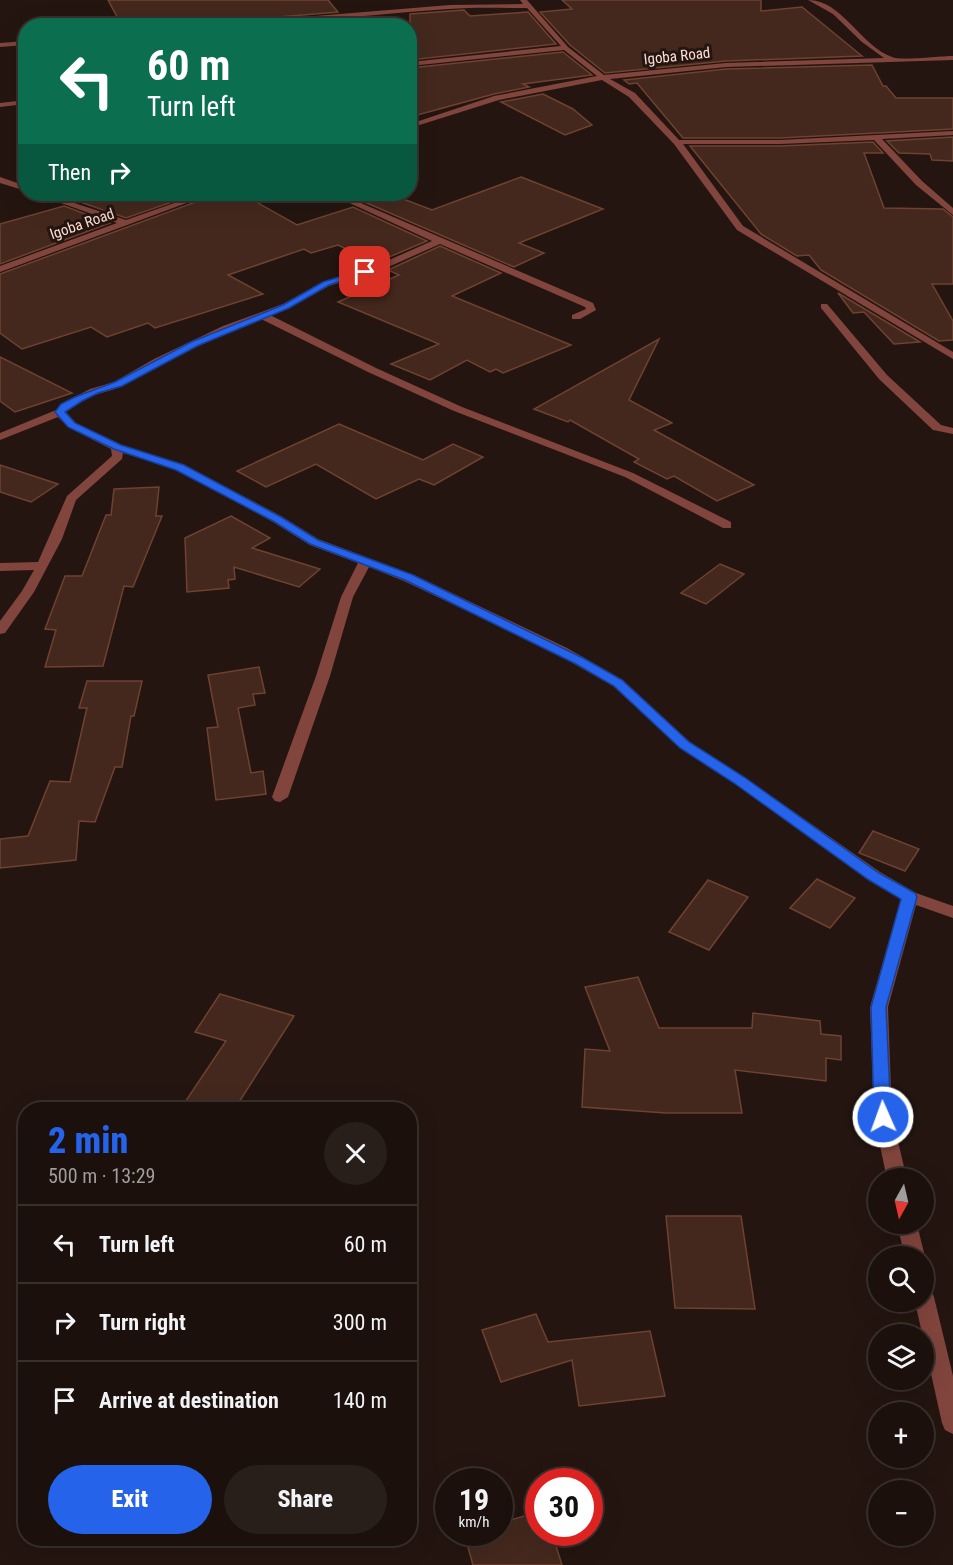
<!DOCTYPE html>
<meta charset="utf-8">
<style>
body{margin:0;font-family:"Roboto Condensed",sans-serif;background:#281e1a;color:#f1f3f6;height:100vh;display:flex;flex-direction:column;font-size:22px;white-space:nowrap}
*{box-sizing:border-box;margin:0}
p{font-size:20px;color:#a09d9d}
.icon{flex:none;width:33px;height:33px;fill:none;stroke:currentColor;stroke-width:2;stroke-linecap:round;stroke-linejoin:round}
.map{position:relative;flex:1;overflow:hidden}
.sheet{position:absolute;left:18px;top:1102px;width:399px;height:444px;display:flex;flex-direction:column;background:#1b100c;border-radius:24px;box-shadow:0 6px 24px #0002,0 0 0 2px #39302d}
.sheet>*{flex:none}
.top-card{position:absolute;left:18px;top:18px;width:399px;height:183px;border-radius:24px;box-shadow:0 6px 24px #0002,0 0 0 2px #39302d;background:#0b6e4f;color:#fff;overflow:hidden}
.needle{width:39px;rotate:188deg}
.buttons{position:absolute;left:868px;top:1168px;display:grid;gap:12px}
.buttons a{display:grid;place-items:center;width:66px;height:66px;border-radius:50%;background:#1b100c;box-shadow:0 6px 24px #0002,0 0 0 2px #39302d;font-size:30px}
.speed{position:absolute;left:435px;top:1468px;display:flex;gap:12px;font-size:30px;font-weight:700;text-align:center}
.speed>*{display:grid;place-content:center;width:78px;height:78px;border-radius:50%;background:#1b100c;box-shadow:0 6px 24px #0002,0 0 0 2px #39302d;line-height:1}
.speed small{font-size:15px;font-weight:400}
.speed .limit{border:9px solid #d22;background:#fff;color:#111}
.pin{position:absolute;display:grid;place-items:center;width:51px;height:51px;color:#fff;margin:-26px;border-radius:12px;box-shadow:0 3px 9px #0006}
.me{position:absolute;width:66px;margin:-33px;rotate:358deg;stroke-linejoin:round;filter:drop-shadow(0 0 4px #0008)}
.turn{display:flex;align-items:center;gap:21px;height:126px;padding:0 30px;font-size:27px}
.turn .icon{width:78px;height:78px;stroke-width:2.5}
.turn b{display:block;font-size:42px;line-height:51px}
.then{display:flex;align-items:center;height:57px;padding:0 30px;background:#0003;gap:12px;font-size:22px}
.round{display:grid;place-items:center;flex:none;width:63px;height:63px;border-radius:32px;background:#281e1a}
.head{display:flex;align-items:center;justify-content:space-between;height:102px;padding:0 30px}
h1{font-size:36px;font-weight:800;line-height:45px;color:#2563eb}
.button{display:flex;gap:12px;margin-top:auto;padding:12px 30px}
.button a{flex:1;height:69px;border-radius:36px;background:#2563eb;color:#fff;font-size:24px;font-weight:800;line-height:69px;text-align:center}
.button a+a{background:#281e1a;color:#f1f3f6}
ul{padding:0;list-style:none}
li{display:flex;align-items:center;gap:18px;height:78px;padding:0 30px;border-top:2px solid #39302d}
li div{flex:1}
li b{display:block;font-size:22px}
li em{font-style:normal}
.map>svg:first-child{display:block}
.building{fill:#44281d;stroke:#6f4230;stroke-width:1.5}
.lines{fill:none;stroke-linecap:round;stroke-linejoin:round}
.minor{fill:#81453d;fill-rule:evenodd}
.route{fill:#2563eb;stroke:#184099;stroke-width:1.5}
.labels{text-anchor:middle;dominant-baseline:central;stroke-width:6;stroke-linejoin:round;paint-order:stroke}
.far-street-label{font-size:15px;fill:#fdddd5;stroke:#241510}
</style>
<div class="map">
<svg width="953" height="1565" viewBox="0 0 953 1565">
<rect width="100%" height="100%" fill="#241510"/>
<g class="building">
<polygon points="108,0 328,0 338,12 231,21 231,17 154,26 122,26"/>
<polygon points="562,0 761,0 761,11 802,7 862,56 726,61 605,73 570,45 540,12 572,9"/>
<polygon points="464,10 470,16 528,12 556,44 410,60 410,14"/>
<polygon points="345,20 350,26 272,26 289,24"/>
<polygon points="563,52 592,75 523,84 529,87 494,94 410,117 410,68"/>
<polygon points="872,65 883,86 886,86 896,98 953,98 953,129 780,138 683,138 637,83 629,84 624,80 726,69"/>
<polygon points="543,94 573,109 592,125 565,135 501,102"/>
<polygon points="953,137 953,161 932,160 930,154 899,153 887,141"/>
<polygon points="873,142 883,153 864,153 884,208 943,209 953,217 953,284 932,284 953,321 953,340 939,341 821,270 809,255 797,256 761,234 690,146 780,146"/>
<polygon points="521,177 603,209 519,243 544,253 514,267 367,203 393,195 432,210"/>
<polygon points="119,194 195,194 126,218 80,202"/>
<polygon points="213,194 242,194 297,225 353,207 427,241 375,263 338,245 311,253 304,249 228,275 263,294 155,328 148,323 107,337 91,327 22,349 0,333 0,274 212,196"/>
<polygon points="64,206 110,223 0,264 0,224"/>
<polygon points="440,246 501,273 452,296 571,345 503,373 496,369 490,372 467,360 430,380 391,364 439,344 338,302 399,275 388,270"/>
<polygon points="838,293 920,342 894,344 864,312 853,313"/>
<polygon points="659,339 629,400 672,423 654,430 754,485 717,501 674,476 667,479 634,462 639,459 570,420 568,422 534,409"/>
<polygon points="0,357 72,393 15,412 0,401"/>
<polygon points="339,424 423,460 453,444 483,457 434,485 419,479 376,499 316,464 266,487 237,471"/>
<polygon points="0,465 58,484 31,502 0,492"/>
<polygon points="159,487 156,516 162,516 133,587 124,586 103,666 45,667 56,630 45,629 65,576 82,576 106,515 111,515 114,489"/>
<polygon points="231,516 270,538 252,548 320,569 299,587 234,567 235,579 228,580 229,588 187,592 185,538"/>
<polygon points="720,564 744,574 706,604 681,593"/>
<polygon points="259,667 265,693 253,694 255,705 238,708 251,773 263,771 266,794 216,800 207,728 218,727 208,675"/>
<polygon points="87,681 142,681 134,716 131,716 122,767 115,767 95,822 79,821 76,860 0,868 0,839 28,836 50,781 70,782 85,716 87,708 79,708"/>
<polygon points="873,831 919,849 905,871 859,853"/>
<polygon points="817,879 855,898 830,928 790,908"/>
<polygon points="708,880 748,897 709,950 669,932"/>
<polygon points="638,977 659,1028 752,1028 753,1013 820,1021 821,1034 841,1036 841,1060 826,1058 826,1081 735,1070 742,1113 666,1113 582,1107 585,1049 610,1051 585,987"/>
<polygon points="220,994 294,1016 234,1110 208,1110 185,1102 226,1041 195,1032"/>
<polygon points="666,1216 741,1216 755,1309 675,1308"/>
<polygon points="536,1314 548,1342 650,1331 665,1396 579,1406 572,1360 501,1382 482,1330"/>
<polygon points="538,1512 538,1533 552,1533 562,1565 473,1565 464,1533 500,1533 500,1523"/>
</g>
<g class="lines">
<g class="minor">
<path d="M520,0H527L568,47L604,75L726,63L884,58L862,42L833,14L808,0C842,0 861,46 892,57C901,61 940,56 953,56V60L726,67L610,79L635,93L679,140H780L953,131V135L882,139L922,181L953,208V215L916,185L874,140L780,144H683L743,226L953,352V359L737,230L674,144L629,97L602,80L499,100L410,128V124L494,96L597,76L564,50L410,66V62L561,46L527,8C501,8 474,7 449,9C363,15 278,26 192,26L450,5L523,4Z"/>
<polygon points="26,41 26,45 0,47 0,43"/>
<polygon points="26,100 26,104 0,107 0,103"/>
<polygon points="0,177 26,186 26,191 0,183"/>
<polygon points="36,194 47,194 126,220 200,194 211,194 0,272 0,266 117,223"/>
<path d="M330,194H340L593,303L596,310L580,319H572V315L586,309L585,307L440,244L386,268L329,286L289,308L270,315L376,368L462,407L633,473L731,522V528H723L625,477L454,411L368,372L261,319C212,337 170,361 124,385C106,394 80,395 66,412L76,423L121,445L184,465L281,516L318,539L414,575L567,648L623,680L690,742L744,777L880,872L916,893L953,906V918L916,905L888,1007L892,1117L907,1179H887L874,1117L870,1007L901,899L868,880L734,783L680,748L613,686L557,654L404,581L369,567L353,597L330,676L288,797L280,802L275,801L272,797L316,676L341,597L358,563L310,545L273,522L176,469L123,453L122,459L76,500L62,539L34,592L5,633L0,634V621L22,591L34,570L0,571V563L38,562L67,496L112,456L111,449L68,427L58,417L0,440V433L56,410L61,404L90,389L114,382L154,359L223,326L283,304L323,282L380,264L432,241Z"/>
<polygon points="821,304 827,304 887,375 941,425 953,428 953,434 933,430 879,379 821,308"/>
<polygon points="897,1224 917,1224 925,1257 924,1259 924,1257 905,1257"/>
<polygon points="924,1288 931,1290 934,1297 953,1376 953,1434 945,1430 942,1423 915,1302 924,1302"/>
</g>
</g>
<polygon class="route" points="362,270 369,272 329,285 289,308 197,346 122,386 98,393 82,401 65,412 75,423 121,445 184,465 281,517 318,540 413,575 585,659 622,680 689,742 744,777 879,873 915,893 917,897 886,1007 891,1117 889,1121 883,1124 877,1121 874,1117 871,1007 901,899 869,880 734,783 680,748 614,686 576,664 405,580 310,544 273,521 176,470 114,449 68,427 55,412 61,404 75,397 115,382 191,342 283,305 323,282"/>
<g class="labels">
<g class="far-street-label">
<text transform="translate(677 56) rotate(-6)">Igoba Road</text>
<text transform="translate(82 224) rotate(-19)">Igoba Road</text>
</g>
</g>
</svg>
<div class="buttons">
<a><svg class="needle" viewBox="-14 -14 28 28"><path d="M0-13l5 13h-10z" fill="#e53935"/><path d="M0 13l5-13h-10z" fill="#a09d9d"/></svg></a>
<a><svg class="icon" aria-label="search" viewBox="0 0 24 24"><circle cx="10" cy="10" r="6"/><path d="M15 15l6 6"/></svg></a>
<a><svg class="icon" aria-label="layers" viewBox="0 0 24 24"><path d="M12 4l9 5-9 5-9-5zM3 14l9 5 9-5"/></svg></a>
<a>+</a>
<a>−</a>
</div>
<div class="speed"><div>19<small>km/h</small></div><div class="limit">30</div></div>
<div class="pin" style="left:365px;top:272px;background:#d93025"><svg class="icon" aria-label="arrive" viewBox="0 0 24 24"><path d="M6 21V4h12l-3 4 3 4H6"/></svg></div>
<svg class="me" style="left:883px;top:1117px" viewBox="-20 -20 40 40"><circle r="17" fill="#2563eb" stroke="#fff" stroke-width="3"/><path d="M0-11L8 9 0 5-8 9z" fill="#fff"/></svg>
<div class="top-card">
<div class="turn"><svg class="icon" aria-label="left" viewBox="0 0 24 24"><path d="M17 20v-9H6M10 6l-5 5 5 5"/></svg><div><b>60 m</b>Turn left</div></div>
<div class="then">Then<svg class="icon" aria-label="right" viewBox="0 0 24 24"><path d="M7 20v-9h11M14 6l5 5-5 5"/></svg></div>
</div>
<section class="sheet">
<div class="head"><div><h1>2 min</h1><p>500 m · 13:29</p></div><a class="round"><svg class="icon" aria-label="close" viewBox="0 0 24 24"><path d="M6 6l12 12M18 6L6 18"/></svg></a></div>
<ul>
<li><svg class="icon" aria-label="left" viewBox="0 0 24 24"><path d="M17 20v-9H6M10 6l-5 5 5 5"/></svg><div><b>Turn left</b></div><em>60 m</em></li>
<li><svg class="icon" aria-label="right" viewBox="0 0 24 24"><path d="M7 20v-9h11M14 6l5 5-5 5"/></svg><div><b>Turn right</b></div><em>300 m</em></li>
<li><svg class="icon" aria-label="arrive" viewBox="0 0 24 24"><path d="M6 21V4h12l-3 4 3 4H6"/></svg><div><b>Arrive at destination</b></div><em>140 m</em></li>
</ul>
<div class="button"><a>Exit</a><a>Share</a></div>
</section>
</div>
